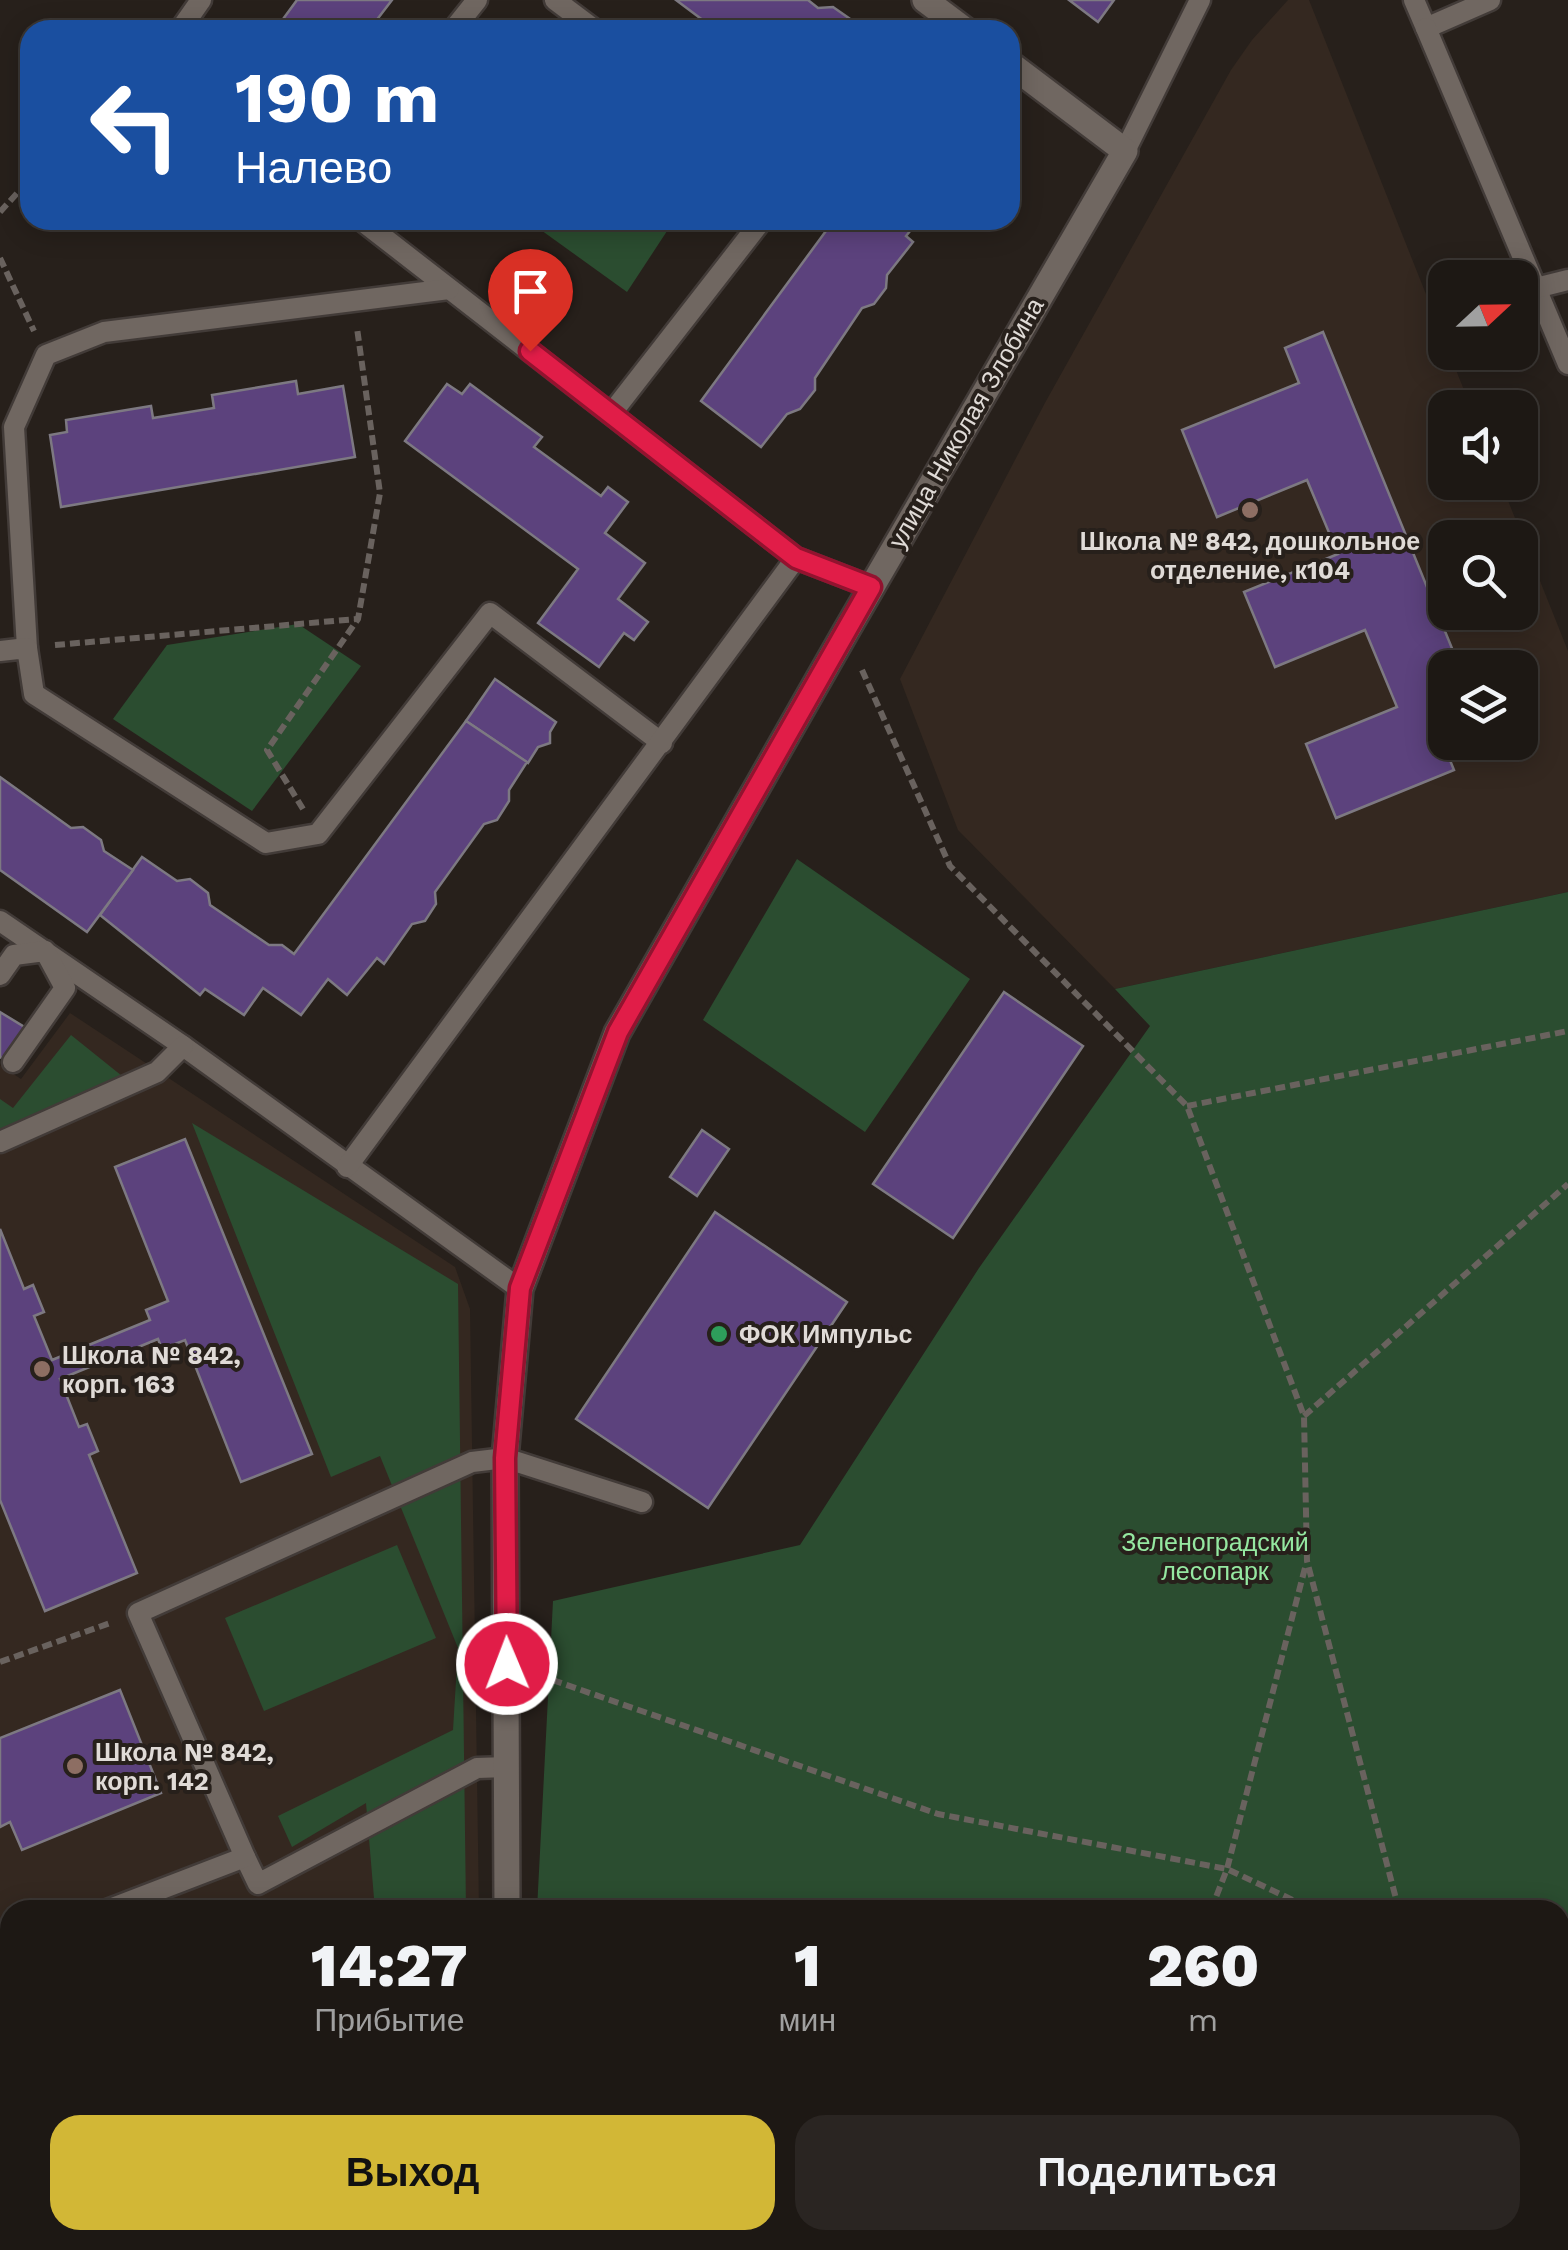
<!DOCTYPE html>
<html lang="ru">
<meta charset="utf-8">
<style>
body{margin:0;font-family:"Work Sans",sans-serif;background:#2a2522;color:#f1f3f6;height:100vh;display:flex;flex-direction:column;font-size:38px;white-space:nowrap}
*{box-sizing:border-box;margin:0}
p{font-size:32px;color:#a0a0a0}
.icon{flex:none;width:55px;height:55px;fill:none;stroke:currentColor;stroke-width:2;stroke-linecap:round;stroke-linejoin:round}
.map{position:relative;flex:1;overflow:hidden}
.side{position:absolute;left:0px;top:1900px;width:1570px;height:350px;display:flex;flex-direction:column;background:#1d1814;border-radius:30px 30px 0 0;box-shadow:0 5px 25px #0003,0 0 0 2px #3b3734}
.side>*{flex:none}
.guide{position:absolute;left:20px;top:20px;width:1000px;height:210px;border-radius:30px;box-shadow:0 5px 25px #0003,0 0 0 2px #3b3734;background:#1a4fa0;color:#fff;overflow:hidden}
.needle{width:65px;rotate:68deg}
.fabs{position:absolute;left:1428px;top:260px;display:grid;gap:20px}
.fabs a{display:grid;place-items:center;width:110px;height:110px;border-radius:20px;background:#1d1814;box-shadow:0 5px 25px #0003,0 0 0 2px #3b3734;font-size:50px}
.pin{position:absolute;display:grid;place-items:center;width:85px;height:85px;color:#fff;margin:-102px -42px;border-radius:50% 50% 50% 0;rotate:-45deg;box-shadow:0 0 10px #0007}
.pin .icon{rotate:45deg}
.me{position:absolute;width:110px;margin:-55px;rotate:359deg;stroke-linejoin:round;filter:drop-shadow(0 0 8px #0008)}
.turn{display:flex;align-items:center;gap:35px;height:210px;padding:0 50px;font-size:45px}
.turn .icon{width:130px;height:130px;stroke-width:2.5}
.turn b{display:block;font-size:70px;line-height:85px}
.eta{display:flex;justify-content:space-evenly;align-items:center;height:170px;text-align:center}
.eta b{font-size:60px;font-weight:800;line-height:70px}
.button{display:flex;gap:20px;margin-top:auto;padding:20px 50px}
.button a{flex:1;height:115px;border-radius:30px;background:#d2b736;color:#111;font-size:40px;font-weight:800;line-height:115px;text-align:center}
.button a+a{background:#2a2522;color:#f1f3f6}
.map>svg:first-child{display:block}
.built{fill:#342820;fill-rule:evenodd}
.green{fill:#2b4d30}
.building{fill:#5c427d;stroke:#7d7982;stroke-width:2.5}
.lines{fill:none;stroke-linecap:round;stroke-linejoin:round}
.service-casing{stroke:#423b38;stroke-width:25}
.minor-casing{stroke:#423b38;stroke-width:30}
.path{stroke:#69625e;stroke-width:6;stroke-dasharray:10 5;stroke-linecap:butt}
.service{stroke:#706761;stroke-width:20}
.minor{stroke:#706761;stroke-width:25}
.route-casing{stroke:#92132f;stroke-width:25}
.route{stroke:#e11d48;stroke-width:18}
.education-dot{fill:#8d6e63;stroke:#27201b;stroke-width:4}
.leisure-dot{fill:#2e9e5b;stroke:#27201b;stroke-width:4}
.labels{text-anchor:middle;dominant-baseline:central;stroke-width:8;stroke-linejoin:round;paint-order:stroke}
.street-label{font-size:25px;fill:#e0dbd7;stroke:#27201b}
.poi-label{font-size:25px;font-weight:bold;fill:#e0dbd7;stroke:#27201b;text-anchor:start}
.park-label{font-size:25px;fill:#95e8a1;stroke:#27201b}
</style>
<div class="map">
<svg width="1568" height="2250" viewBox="0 0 1568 2250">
<rect width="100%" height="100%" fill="#27201b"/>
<g class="built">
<path d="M1288,0H1309L1445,342V352L1449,353L1471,407L1445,408V482L1501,483L1568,651V892L1115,989L958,830L900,679L1046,401L1231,70L1252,40ZM1445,538H1520V612H1445ZM1445,668H1520V742H1445Z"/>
<polygon points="70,1013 455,1267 470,1309 479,1910 10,1910 10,2213 0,2206 0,1065 21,1079"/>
</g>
<g class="green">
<polygon points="527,220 658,220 669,228 627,292"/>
<polygon points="298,624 361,666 252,811 113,719 167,645"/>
<polygon points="797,859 970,979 865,1132 703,1020"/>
<polygon points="1568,892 1568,2250 520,2250 520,2240 1560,2240 1560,1910 537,1910 553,1601 800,1545 979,1268 1150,1026 1115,989"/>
<polygon points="71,1035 127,1080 0,1131 0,1099 13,1108"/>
<polygon points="192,1123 458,1284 466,1910 375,1910 366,1803 292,1847 278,1816 453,1730 458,1648 380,1456 331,1477"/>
<polygon points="397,1545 436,1638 264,1711 225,1618"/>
<polygon points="10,2004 10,2121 0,2124 0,2008"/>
<polygon points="10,2132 10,2240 441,2240 438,2250 0,2250 0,2135"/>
</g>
<g class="building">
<polygon points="297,0 392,0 369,30 275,30"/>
<polygon points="676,0 808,0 818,8 833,7 853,21 854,30 716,30"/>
<polygon points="1069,0 1114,0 1098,22"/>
<polygon points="834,220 919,220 906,236 913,242 887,275 886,288 874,304 862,308 815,378 815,390 800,409 787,414 761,447 701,401"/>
<polygon points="1323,332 1460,668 1445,668 1445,728 1438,731 1454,770 1336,818 1306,744 1397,707 1365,630 1275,667 1244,592 1338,554 1307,480 1217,517 1182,430 1299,383 1285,348"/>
<polygon points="296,381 298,394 343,386 355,457 61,507 50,435 67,432 66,420 151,406 153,418 214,408 212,395"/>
<polygon points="447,384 462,394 470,384 542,437 534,447 601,496 608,487 628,502 605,533 645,563 618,599 648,622 634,640 624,633 599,667 538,623 578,569 405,441"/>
<polygon points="495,679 556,722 550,732 550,743 538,747 528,763 466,721"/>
<polygon points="466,721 527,762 509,790 509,801 497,820 484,824 435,892 436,904 425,921 412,924 384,964 377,958 347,995 328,979 301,1015 263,988 244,1015 205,989 200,995 100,915 142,857 177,881 190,879 208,893 210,905 269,945 282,945 294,954"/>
<polygon points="0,777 71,828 83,827 101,840 104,851 133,870 87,932 0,870"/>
<polygon points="1004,992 1083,1046 953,1238 873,1184"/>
<polygon points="0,1012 26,1028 5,1060 0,1057"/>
<polygon points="702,1130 729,1149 697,1196 670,1177"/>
<polygon points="185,1139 312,1454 241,1482 185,1340 162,1349 158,1339 60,1379 79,1427 87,1424 98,1451 89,1455 137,1573 45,1611 0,1500 0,1229 24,1289 33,1285 44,1312 34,1316 52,1360 150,1320 146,1310 168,1301 115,1167"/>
<polygon points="715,1212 847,1302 708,1508 576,1419"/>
<polygon points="120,1690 161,1793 22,1850 10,1822 0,1827 0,1738"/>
</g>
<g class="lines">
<g class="service-casing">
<g id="service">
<polyline points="555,0 595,30"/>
<polyline points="1414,0 1426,28 1490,0"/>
<polyline points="1426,28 1568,364"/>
<polyline points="180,30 201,0"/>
<polyline points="453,30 477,0"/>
<polyline points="1125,151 1200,0"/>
<polyline points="361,220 796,558 871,587"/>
<polyline points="1536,288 1568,280"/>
<polyline points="611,414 762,220"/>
<polyline points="27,648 14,427 46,355 104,332 449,289"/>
<polyline points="0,651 27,648 34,694 266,843 318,834 490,613 662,743"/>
<polyline points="0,921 183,1046 520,1289"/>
<polyline points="0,975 14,955 45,951 65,988 13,1062"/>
<polyline points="0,1142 157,1072 183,1046"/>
<polyline points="347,1167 796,558"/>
<polyline points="245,1857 258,1884 477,1768 507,1767"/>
<polyline points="107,1910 245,1857 138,1613 472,1462 505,1458 642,1502"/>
<polyline points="0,1951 10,1947"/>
</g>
</g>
<g class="minor-casing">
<g id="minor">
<polyline points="925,0 965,30"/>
<polyline points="507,1910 505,1458 520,1289 617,1033 845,633 1125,151 1010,64"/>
<polyline points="488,2250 491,2240"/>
</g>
</g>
<g class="path">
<polyline points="0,212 30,179"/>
<polyline points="0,258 34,331"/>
<polyline points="55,645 357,619"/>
<polyline points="862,670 950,866 1187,1106 1304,1416 1307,1561 1399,1910"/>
<polyline points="303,809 267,750 358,619 380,493 357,328"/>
<polyline points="1187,1106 1568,1031"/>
<polyline points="1304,1416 1568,1184"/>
<polyline points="0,1662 113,1622"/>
<polyline points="538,1675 938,1814 1227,1869 1314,1910"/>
<polyline points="1211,1910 1227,1869 1306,1564"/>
<polyline points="1560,2092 1568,2100"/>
<polyline points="972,2250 987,2240"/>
<polyline points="1075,2250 1079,2240"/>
</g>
<use href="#service" class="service"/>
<use href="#minor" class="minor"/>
</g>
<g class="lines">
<g class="route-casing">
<polyline id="route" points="507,1664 505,1458 520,1288 618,1032 871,587 796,558 530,351"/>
</g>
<use href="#route" class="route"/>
</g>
<g class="education-dot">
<circle cx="1250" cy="510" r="10"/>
<circle cx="42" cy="1369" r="10"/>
<circle cx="75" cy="1766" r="10"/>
</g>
<circle class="leisure-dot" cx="719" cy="1334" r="10"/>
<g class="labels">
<g class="street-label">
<text transform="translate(966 423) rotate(-60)">улица Николая Злобина</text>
</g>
<g class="poi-label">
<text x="1250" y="541" text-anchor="middle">Школа № 842, дошкольное<tspan x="1250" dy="29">отделение, к104</tspan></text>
<text x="739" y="1334">ФОК Импульс</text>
<text x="62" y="1355">Школа № 842,<tspan x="62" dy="29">корп. 163</tspan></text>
<text x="95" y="1752">Школа № 842,<tspan x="95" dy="29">корп. 142</tspan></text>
</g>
<g class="park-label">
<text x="1215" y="1542">Зеленоградский<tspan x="1215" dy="29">лесопарк</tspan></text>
</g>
</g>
</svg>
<div class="fabs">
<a><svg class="needle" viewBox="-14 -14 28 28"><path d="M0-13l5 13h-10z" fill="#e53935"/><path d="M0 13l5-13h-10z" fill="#a0a0a0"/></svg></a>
<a><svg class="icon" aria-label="sound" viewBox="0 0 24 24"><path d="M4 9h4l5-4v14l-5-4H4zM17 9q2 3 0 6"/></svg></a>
<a><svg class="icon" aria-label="search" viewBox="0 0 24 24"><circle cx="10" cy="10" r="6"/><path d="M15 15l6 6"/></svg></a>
<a><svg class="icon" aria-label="layers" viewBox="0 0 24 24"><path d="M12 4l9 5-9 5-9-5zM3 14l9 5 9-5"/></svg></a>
</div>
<div class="pin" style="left:530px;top:351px;background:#d93025"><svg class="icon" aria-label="arrive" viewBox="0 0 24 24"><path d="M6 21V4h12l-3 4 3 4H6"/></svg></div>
<svg class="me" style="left:507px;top:1664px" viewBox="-20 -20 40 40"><circle r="17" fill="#e11d48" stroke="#fff" stroke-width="3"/><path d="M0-11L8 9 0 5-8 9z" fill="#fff"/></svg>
<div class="guide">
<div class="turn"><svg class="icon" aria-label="left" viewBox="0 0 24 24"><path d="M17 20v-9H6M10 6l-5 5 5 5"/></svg><div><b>190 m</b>Налево</div></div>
</div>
<section class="side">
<div class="eta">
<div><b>14:27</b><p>Прибытие</p></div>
<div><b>1</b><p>мин</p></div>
<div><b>260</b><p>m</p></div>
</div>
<div class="button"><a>Выход</a><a>Поделиться</a></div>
</section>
</div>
